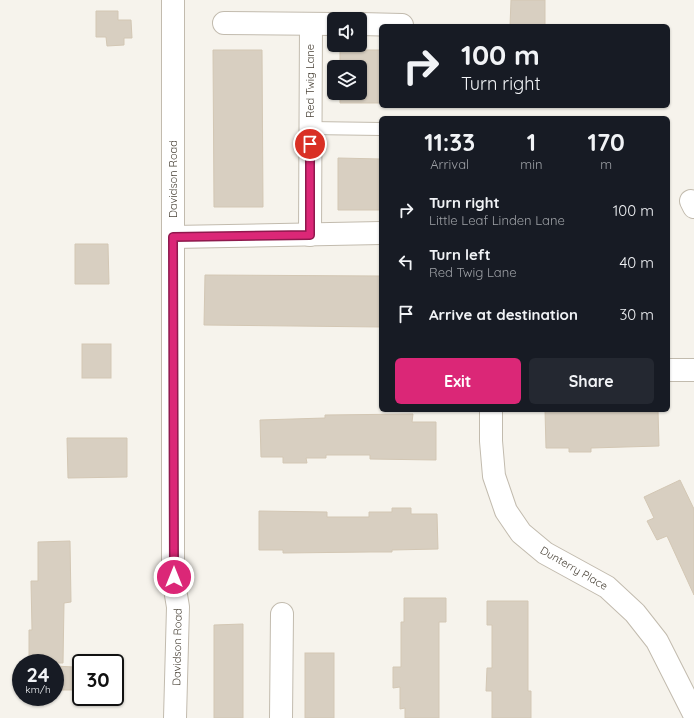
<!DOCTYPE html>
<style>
body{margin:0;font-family:Quicksand,sans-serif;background:#242831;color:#f1f3f6;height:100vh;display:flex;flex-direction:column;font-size:15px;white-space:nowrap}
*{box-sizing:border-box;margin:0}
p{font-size:13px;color:#9ea1a6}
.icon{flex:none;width:22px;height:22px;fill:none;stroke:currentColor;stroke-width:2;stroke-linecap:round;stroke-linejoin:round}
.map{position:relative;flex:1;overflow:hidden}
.sheet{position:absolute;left:379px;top:116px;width:291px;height:296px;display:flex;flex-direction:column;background:#171b24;border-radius:6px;box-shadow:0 1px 3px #0004}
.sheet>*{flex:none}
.guide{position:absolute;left:379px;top:24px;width:291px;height:84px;border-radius:6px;box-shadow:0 1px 3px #0004;background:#171b24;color:#f1f3f6;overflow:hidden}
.controls{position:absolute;left:327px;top:12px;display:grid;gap:8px}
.controls a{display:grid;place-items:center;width:40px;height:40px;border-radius:6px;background:#171b24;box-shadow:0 1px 3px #0004;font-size:20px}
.speed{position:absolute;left:12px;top:654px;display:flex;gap:8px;font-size:20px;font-weight:700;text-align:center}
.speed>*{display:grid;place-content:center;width:52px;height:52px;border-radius:50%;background:#171b24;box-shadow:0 1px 3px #0004;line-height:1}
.speed small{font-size:10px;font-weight:400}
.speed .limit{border:2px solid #111;border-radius:6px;background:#fff;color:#111}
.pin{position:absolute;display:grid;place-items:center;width:34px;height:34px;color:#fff;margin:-17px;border:2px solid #fff;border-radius:50%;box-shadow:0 1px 4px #0007}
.me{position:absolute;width:44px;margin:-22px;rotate:0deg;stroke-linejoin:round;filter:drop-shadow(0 0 3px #0008)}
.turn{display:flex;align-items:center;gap:14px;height:84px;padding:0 16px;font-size:18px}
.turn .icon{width:52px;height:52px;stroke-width:2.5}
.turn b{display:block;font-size:28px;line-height:34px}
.eta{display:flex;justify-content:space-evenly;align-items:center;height:68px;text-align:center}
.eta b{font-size:24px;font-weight:700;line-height:28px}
.action{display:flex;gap:8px;margin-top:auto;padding:8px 16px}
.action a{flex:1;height:46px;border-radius:6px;background:#db2777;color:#fff;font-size:16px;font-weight:700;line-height:46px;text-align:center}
.action a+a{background:#242831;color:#f1f3f6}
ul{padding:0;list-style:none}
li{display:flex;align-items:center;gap:12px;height:52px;padding:0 16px}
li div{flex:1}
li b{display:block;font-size:15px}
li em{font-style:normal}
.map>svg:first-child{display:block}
.building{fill:#d8cfc1;stroke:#d3c7b4}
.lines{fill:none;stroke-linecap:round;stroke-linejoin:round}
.lane-casing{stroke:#c2bbae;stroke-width:14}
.street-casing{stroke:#c2bbae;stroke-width:24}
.lane{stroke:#fff;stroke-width:12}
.street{stroke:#fff;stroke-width:22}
.route-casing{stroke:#8e194d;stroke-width:10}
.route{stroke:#db2777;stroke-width:7}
.labels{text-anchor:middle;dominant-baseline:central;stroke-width:3;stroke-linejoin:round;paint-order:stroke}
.street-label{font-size:11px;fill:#4b4439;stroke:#fff}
</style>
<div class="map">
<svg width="694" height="718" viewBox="0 0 694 718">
<rect width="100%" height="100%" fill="#f6f3ec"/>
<g class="building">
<polygon points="511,0 545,0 545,26 510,26"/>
<polygon points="96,11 118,11 118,20 131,20 132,38 124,38 124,45 107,46 106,37 96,37"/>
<polygon points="213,50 262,50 263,207 214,207"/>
<polygon points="340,50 381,50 381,103 340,103 340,93 360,93 360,67 340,67"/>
<polygon points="338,158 381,159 381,210 338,210"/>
<polygon points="75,244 108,244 109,284 75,284"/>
<polygon points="205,275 381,276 381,327 204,325"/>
<rect x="82" y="344" width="29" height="34"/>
<polygon points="545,410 658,410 659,446 591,448 591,452 569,452 569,448 546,448"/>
<polygon points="413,414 412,422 436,422 436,460 370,459 370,455 326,455 326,458 306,458 307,463 283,463 283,457 261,457 260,420 325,418 325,415"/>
<polygon points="67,438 127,438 127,477 68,478"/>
<polygon points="680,480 694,509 694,595 667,536 657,540 647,521 654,518 644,497"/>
<polygon points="392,508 411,508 411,514 437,514 438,549 392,550 392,552 370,552 283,553 283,550 259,550 259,511 327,512 327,517 369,517 369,512 392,512"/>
<polygon points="70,541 71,602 64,603 63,663 29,663 29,630 32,630 31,581 38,581 38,542"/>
<polygon points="404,598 446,598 446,622 439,622 439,718 405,718 405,708 400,709 400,687 393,688 393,667 401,667 401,622 404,622"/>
<polygon points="487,601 528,601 528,691 531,691 531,718 492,718 492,691 486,691 487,668 492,668 492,625 487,625"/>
<polygon points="243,624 243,718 214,718 214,625"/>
<rect x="305" y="653" width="29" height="65"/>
<polygon points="55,666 74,667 74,690 55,690"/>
</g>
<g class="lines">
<g class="lane-casing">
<polyline id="lane" points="310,128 381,129"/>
</g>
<g class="street-casing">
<g id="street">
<polyline points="173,0 173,577 178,607 175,718"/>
<polyline points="224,23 334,24"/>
<polyline points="360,24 402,25"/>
<polyline points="691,201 694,207"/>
<polyline points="310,235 311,24"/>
<polyline points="173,237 381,233"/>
<polyline points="668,370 694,370"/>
<polyline points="491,410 491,441 494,476 506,511 521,533 545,553 607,587 635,613 657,641 694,714"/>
<polyline points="281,718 282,614"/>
</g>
</g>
<use href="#lane" class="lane"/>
<use href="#street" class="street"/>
</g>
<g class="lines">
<g class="route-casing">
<polyline id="route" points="174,577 173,237 310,235 310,144"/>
</g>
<use href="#route" class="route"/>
</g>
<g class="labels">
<g class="street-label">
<text transform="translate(310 81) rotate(-90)">Red Twig Lane</text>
<text transform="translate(173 179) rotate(-90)">Davidson Road</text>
<text transform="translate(574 568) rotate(30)">Dunterry Place</text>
<text transform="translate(177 647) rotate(-89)">Davidson Road</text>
</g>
</g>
</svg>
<div class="controls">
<a><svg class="icon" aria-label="sound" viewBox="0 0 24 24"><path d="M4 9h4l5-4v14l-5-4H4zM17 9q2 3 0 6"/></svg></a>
<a><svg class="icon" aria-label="layers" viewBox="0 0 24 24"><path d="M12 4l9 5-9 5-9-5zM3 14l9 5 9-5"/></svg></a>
</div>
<div class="speed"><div>24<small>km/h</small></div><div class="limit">30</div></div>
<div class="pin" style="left:310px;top:144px;background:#d93025"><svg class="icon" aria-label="arrive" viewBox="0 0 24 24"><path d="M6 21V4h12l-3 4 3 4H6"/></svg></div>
<svg class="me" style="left:174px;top:577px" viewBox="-20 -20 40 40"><circle r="17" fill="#db2777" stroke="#fff" stroke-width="3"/><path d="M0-11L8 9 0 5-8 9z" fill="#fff"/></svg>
<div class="guide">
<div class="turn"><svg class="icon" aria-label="right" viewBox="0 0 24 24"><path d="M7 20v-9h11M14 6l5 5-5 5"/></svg><div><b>100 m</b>Turn right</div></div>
</div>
<section class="sheet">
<div class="eta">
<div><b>11:33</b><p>Arrival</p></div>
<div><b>1</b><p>min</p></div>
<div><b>170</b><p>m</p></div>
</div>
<ul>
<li><svg class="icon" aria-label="right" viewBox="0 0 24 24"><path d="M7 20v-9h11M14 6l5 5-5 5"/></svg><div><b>Turn right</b><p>Little Leaf Linden Lane</p></div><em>100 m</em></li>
<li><svg class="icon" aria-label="left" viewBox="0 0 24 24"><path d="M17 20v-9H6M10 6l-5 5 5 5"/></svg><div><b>Turn left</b><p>Red Twig Lane</p></div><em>40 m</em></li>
<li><svg class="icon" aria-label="arrive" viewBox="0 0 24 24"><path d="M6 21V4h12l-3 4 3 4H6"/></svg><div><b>Arrive at destination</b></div><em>30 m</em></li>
</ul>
<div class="action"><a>Exit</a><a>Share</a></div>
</section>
</div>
